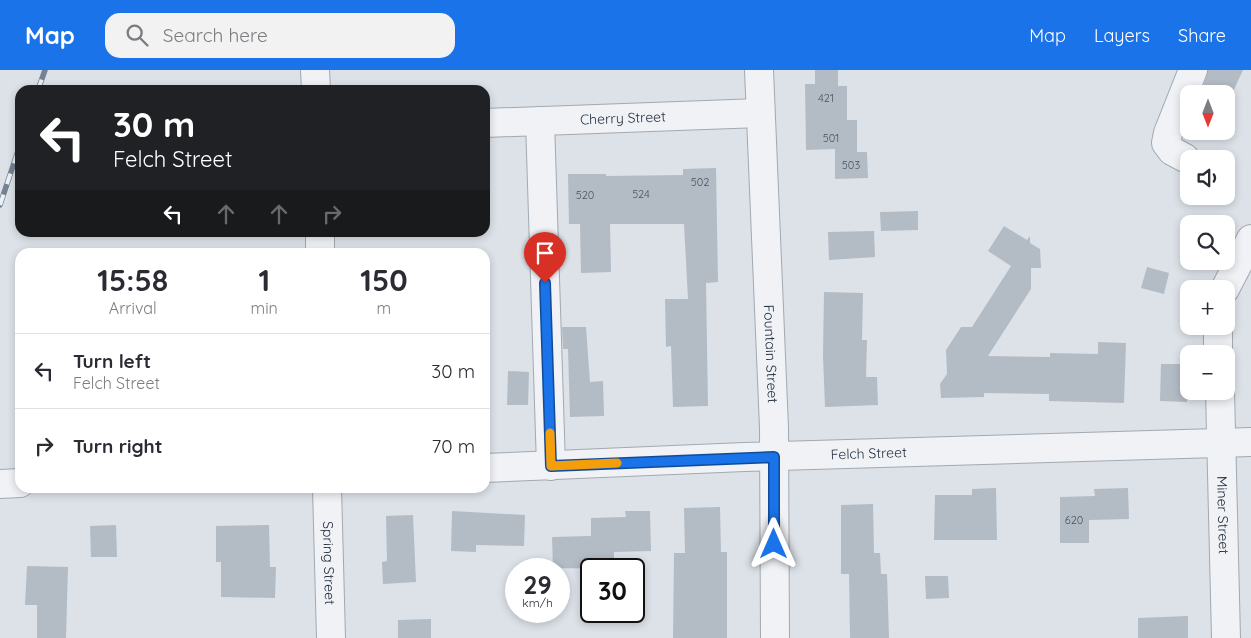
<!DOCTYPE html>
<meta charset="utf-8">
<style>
body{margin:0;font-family:Quicksand,sans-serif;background:#f2f2f3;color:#2b2b33;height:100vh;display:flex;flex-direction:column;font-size:19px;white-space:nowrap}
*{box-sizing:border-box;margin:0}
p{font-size:16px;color:#7c7c81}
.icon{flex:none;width:28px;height:28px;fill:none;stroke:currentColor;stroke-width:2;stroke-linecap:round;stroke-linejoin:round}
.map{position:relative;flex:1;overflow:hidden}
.side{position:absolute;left:15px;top:178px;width:475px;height:245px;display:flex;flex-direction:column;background:#fff;border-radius:15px;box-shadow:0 2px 8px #0003}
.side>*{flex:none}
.guide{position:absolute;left:15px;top:15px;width:475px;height:152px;border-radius:15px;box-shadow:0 2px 8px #0003;background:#202124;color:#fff;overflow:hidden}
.needle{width:32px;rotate:180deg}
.fabs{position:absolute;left:1180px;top:15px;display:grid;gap:10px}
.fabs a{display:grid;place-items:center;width:55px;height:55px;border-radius:10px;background:#fff;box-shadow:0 2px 8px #0003;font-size:25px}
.speed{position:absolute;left:505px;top:488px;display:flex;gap:10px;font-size:25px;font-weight:700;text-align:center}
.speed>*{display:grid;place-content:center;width:65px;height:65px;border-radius:50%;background:#fff;box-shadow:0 2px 8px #0003;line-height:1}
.speed small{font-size:12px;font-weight:400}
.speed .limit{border:2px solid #111;border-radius:8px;background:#fff;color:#111}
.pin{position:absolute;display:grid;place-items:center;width:42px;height:42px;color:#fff;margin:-51px -21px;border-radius:50% 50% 50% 0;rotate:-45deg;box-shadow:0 0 5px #0007}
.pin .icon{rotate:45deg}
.me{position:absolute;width:55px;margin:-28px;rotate:0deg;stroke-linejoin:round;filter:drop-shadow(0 0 4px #0008)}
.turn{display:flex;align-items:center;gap:18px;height:105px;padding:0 15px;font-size:22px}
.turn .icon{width:65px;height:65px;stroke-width:2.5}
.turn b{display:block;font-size:35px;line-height:42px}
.lanes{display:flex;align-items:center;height:48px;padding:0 15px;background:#0003;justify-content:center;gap:25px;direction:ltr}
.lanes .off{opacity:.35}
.eta{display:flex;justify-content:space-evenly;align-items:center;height:85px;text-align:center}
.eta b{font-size:30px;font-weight:700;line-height:35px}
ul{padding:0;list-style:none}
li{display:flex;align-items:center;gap:15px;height:75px;padding:0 15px;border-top:1px solid #e1e1e2}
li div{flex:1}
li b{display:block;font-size:19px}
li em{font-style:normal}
header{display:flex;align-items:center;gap:30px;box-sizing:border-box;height:70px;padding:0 25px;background:#1a73e8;color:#fff}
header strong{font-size:24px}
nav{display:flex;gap:28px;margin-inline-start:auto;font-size:18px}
.search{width:350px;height:45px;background:#f2f2f3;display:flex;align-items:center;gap:12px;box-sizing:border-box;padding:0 18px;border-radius:15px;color:#7c7c81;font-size:19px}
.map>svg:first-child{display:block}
.building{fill:#b3bbc5}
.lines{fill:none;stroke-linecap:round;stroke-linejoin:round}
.minor-casing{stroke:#a1a9b2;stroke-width:30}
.minor{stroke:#f0f2f6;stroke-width:28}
.rail-casing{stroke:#758293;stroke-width:5.5}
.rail{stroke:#ecf1f6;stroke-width:4;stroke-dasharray:11;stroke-linecap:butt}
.route-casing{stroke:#114b97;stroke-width:12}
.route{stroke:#1a73e8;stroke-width:9}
.slow{stroke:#f59e0b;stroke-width:9}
.labels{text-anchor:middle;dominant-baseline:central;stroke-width:5;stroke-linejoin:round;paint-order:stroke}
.number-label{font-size:11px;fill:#485361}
.street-label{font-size:14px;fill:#253040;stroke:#ecf1f6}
</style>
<header>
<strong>Map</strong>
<div class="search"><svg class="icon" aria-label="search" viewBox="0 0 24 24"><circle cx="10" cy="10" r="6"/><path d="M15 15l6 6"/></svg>Search here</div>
<nav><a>Map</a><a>Layers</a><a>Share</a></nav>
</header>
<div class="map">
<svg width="1251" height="568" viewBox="0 0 1251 568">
<rect width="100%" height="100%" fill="#dce2e8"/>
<g class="building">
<polygon points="815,0 838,0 838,16 847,16 847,50 857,50 857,82 867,82 868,108 835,109 835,79 806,80 805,14 815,14"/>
<polygon points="1208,0 1243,0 1232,24 1201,24"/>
<polygon points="716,98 718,212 706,213 708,336 673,337 671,276 666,277 665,229 688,229 684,154 610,154 611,202 581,203 580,154 569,154 568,104 606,104 606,106 683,105 683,99"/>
<polygon points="918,141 918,160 881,161 880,142"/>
<polygon points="1004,156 1027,170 1030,166 1030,173 1040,179 1041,198 1031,198 1031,219 988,286 1050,287 1050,283 1098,284 1098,272 1126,273 1124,333 1049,331 1049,324 984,323 984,327 941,328 940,314 947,304 946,280 961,257 972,257 1011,196 988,181"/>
<polygon points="874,161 875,187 829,190 828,162"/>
<polygon points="1147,197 1169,203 1164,224 1141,218"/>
<polygon points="824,222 863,223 862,270 867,270 866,307 877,307 878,335 825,337 823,285"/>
<polygon points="562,257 586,257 590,312 603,311 604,346 570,347 568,279 563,279"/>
<polygon points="1161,294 1188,294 1187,332 1160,331"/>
<polygon points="508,301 529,302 528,335 507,335"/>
<polygon points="996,418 997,470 934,470 935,425 972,425 972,419"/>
<polygon points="1128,418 1129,449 1089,450 1089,473 1060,473 1060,427 1095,426 1094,419"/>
<polygon points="873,434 874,483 880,483 881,504 887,504 889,568 850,568 849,504 841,504 841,435"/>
<polygon points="720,437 721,482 727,482 727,568 673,568 674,483 685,483 684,438"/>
<polygon points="452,441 525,445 524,476 476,475 476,482 451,481"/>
<polygon points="625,441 650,441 651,481 614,482 614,499 553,498 552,467 591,466 591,448 626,447"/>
<polygon points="413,445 416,512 383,514 382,492 387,491 386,446"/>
<polygon points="116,455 117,487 91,487 90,456"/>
<polygon points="269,455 270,497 276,497 275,528 221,527 221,492 216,492 216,456"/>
<polygon points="27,496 68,497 66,568 37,568 37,535 25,535"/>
<polygon points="925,506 948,506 949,528 926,529"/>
<polygon points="1188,546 1188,568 1138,568 1138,548"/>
<polygon points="431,549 431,568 398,568 398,550"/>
</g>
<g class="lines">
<g class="minor-casing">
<g id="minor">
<polyline points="315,0 316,20"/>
<path id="s1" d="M759,0L774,358L775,568"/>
<polyline points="540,51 551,396"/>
<path id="s2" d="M485,53L760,43"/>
<polyline points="1185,88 1172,81 1166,73 1168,63 1193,0"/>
<polyline points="320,162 320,182"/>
<polyline points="1225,219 1251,169"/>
<polyline points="1218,256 1218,284"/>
<path id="s3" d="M1220,321L1226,568"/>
<path id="s4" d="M485,398L744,387L1251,372"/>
<polyline points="0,414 20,413"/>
<path id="s5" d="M327,418L331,568"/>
</g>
</g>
<use href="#minor" class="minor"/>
<g class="rail-casing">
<g id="rail">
<polyline points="38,20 45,0"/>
<polyline points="0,135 20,75"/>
</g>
</g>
<use href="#rail" class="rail"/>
</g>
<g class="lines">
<g class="route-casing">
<polyline id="route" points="545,213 551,396 774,387 774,474"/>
</g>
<use href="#route" class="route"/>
<polyline class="slow" points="550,363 551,396 617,393"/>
</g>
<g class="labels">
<g class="number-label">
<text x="826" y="28">421</text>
<text x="831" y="68">501</text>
<text x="851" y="95">503</text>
<text x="700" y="112">502</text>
<text x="641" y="124">524</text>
<text x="585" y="125">520</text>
<text x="1074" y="450">620</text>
</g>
<g class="street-label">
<text stroke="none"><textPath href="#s2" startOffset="138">Cherry Street</textPath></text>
<text stroke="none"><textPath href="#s1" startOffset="284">Fountain Street</textPath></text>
<text stroke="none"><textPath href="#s4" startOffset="384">Felch Street</textPath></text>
<text stroke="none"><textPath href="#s3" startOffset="124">Miner Street</textPath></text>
<text stroke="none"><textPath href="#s5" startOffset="75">Spring Street</textPath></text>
</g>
</g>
</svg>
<div class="fabs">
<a><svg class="needle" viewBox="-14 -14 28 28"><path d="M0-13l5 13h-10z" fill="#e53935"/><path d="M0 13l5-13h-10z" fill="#7c7c81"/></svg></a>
<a><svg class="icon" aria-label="sound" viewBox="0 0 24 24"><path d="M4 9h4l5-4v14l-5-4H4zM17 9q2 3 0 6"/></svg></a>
<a><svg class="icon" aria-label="search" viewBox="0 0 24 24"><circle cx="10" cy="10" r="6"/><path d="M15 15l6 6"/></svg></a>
<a>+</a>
<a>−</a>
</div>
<div class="speed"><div>29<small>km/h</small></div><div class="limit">30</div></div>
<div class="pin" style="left:545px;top:213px;background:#d93025"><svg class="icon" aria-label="arrive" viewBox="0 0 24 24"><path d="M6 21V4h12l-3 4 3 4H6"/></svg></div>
<svg class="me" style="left:774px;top:474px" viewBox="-20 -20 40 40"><path d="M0-17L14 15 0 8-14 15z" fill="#1a73e8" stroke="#fff" stroke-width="4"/></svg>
<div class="guide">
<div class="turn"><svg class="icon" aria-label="left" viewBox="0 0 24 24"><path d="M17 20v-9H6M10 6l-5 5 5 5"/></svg><div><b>30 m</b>Felch Street</div></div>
<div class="lanes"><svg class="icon" aria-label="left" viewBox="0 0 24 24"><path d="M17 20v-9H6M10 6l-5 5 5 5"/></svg><svg class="icon off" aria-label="ahead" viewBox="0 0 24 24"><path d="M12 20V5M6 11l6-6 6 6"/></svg><svg class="icon off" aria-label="ahead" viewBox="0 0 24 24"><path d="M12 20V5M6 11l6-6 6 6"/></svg><svg class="icon off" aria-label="right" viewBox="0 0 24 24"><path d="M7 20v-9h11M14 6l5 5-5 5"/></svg></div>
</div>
<section class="side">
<div class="eta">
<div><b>15:58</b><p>Arrival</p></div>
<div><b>1</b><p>min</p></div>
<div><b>150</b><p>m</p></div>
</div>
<ul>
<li><svg class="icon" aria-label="left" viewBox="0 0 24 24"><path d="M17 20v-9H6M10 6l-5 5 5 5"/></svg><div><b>Turn left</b><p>Felch Street</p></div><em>30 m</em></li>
<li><svg class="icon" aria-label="right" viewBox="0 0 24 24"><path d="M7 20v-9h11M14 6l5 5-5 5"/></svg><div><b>Turn right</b></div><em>70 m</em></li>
</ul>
</section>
</div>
